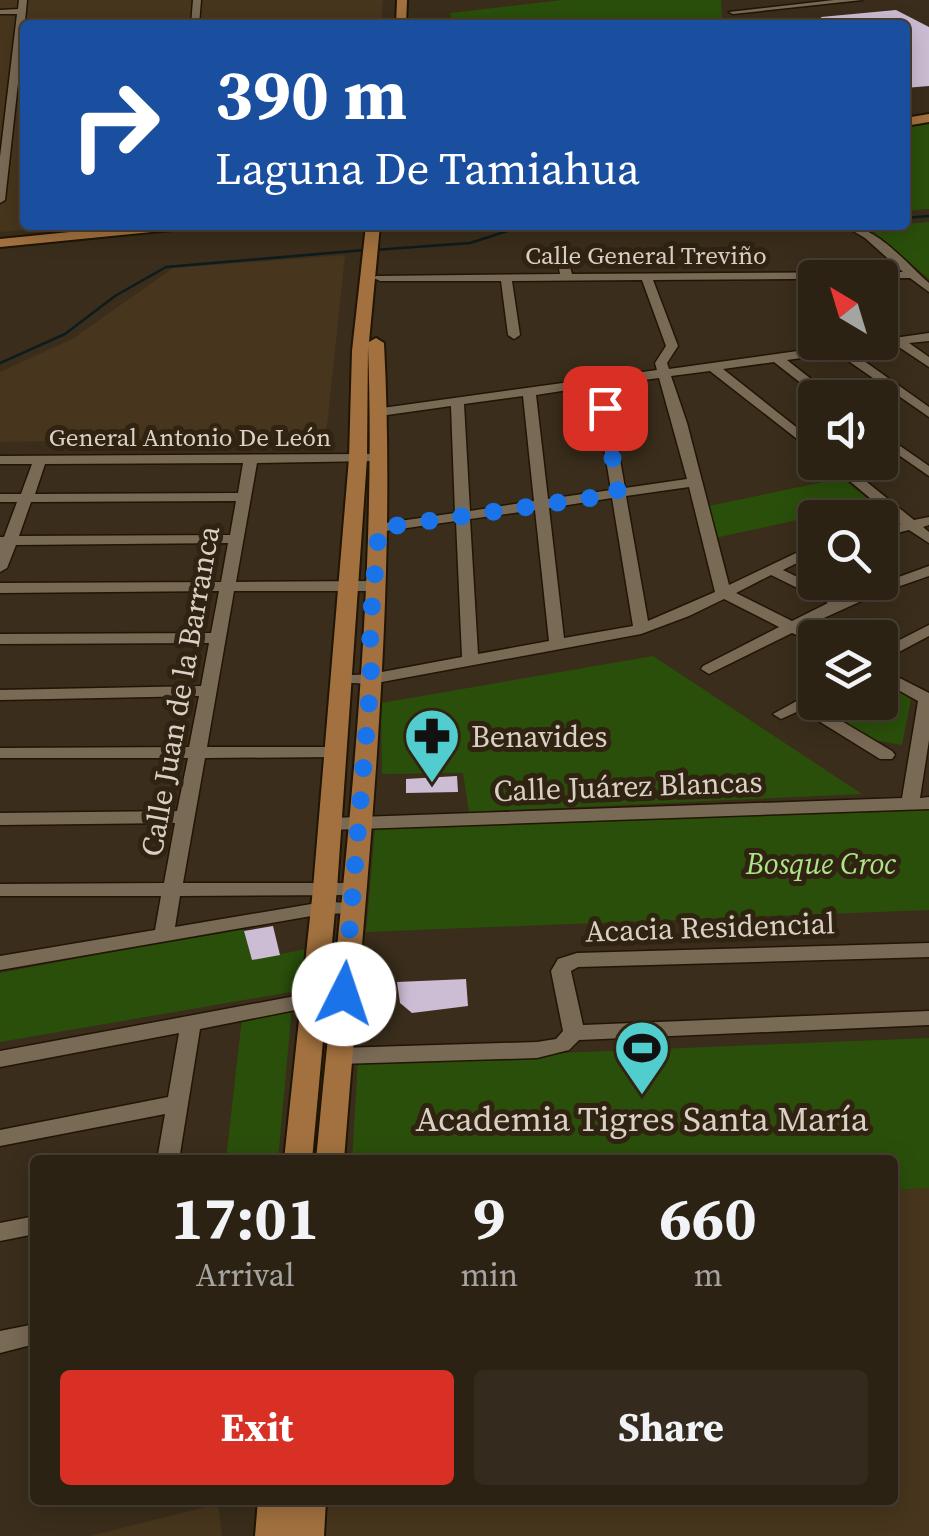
<!DOCTYPE html>
<meta charset="utf-8">
<style>
body{margin:0;font-family:"Source Serif 4",serif;background:#342a1d;color:#f1f3f6;height:100vh;display:flex;flex-direction:column;font-size:38px;white-space:nowrap}
*{box-sizing:border-box;margin:0}
p{font-size:32px;color:#a6a4a0}
.icon{flex:none;width:55px;height:55px;fill:none;stroke:currentColor;stroke-width:2;stroke-linecap:round;stroke-linejoin:round}
.map{position:relative;flex:1;overflow:hidden}
.drawer{position:absolute;left:30px;top:1155px;width:868px;height:350px;display:flex;flex-direction:column;background:#2c2214;border-radius:10px;box-shadow:0 5px 25px #0003,0 0 0 2px #483f34}
.drawer>*{flex:none}
.banner{position:absolute;left:20px;top:20px;width:890px;height:210px;border-radius:10px;box-shadow:0 5px 25px #0003,0 0 0 2px #483f34;background:#1a4fa0;color:#fff;overflow:hidden}
.needle{width:65px;rotate:322deg}
.tools{position:absolute;left:798px;top:260px;display:grid;gap:20px}
.tools a{display:grid;place-items:center;width:100px;height:100px;border-radius:10px;background:#2c2214;box-shadow:0 5px 25px #0003,0 0 0 2px #483f34;font-size:50px}
.pin{position:absolute;display:grid;place-items:center;width:85px;height:85px;color:#fff;margin:-42px;border-radius:20px;box-shadow:0 5px 15px #0006}
.me{position:absolute;width:110px;margin:-55px;rotate:4deg;stroke-linejoin:round;filter:drop-shadow(0 0 8px #0008)}
.turn{display:flex;align-items:center;gap:35px;height:210px;padding:0 30px;font-size:45px}
.turn .icon{width:130px;height:130px;stroke-width:2.5}
.turn b{display:block;font-size:70px;line-height:85px}
.eta{display:flex;justify-content:space-evenly;align-items:center;height:170px;text-align:center}
.eta b{font-size:60px;font-weight:700;line-height:70px}
.button{display:flex;gap:20px;margin-top:auto;padding:20px 30px}
.button a{flex:1;height:115px;border-radius:10px;background:#d93025;color:#fff;font-size:40px;font-weight:700;line-height:115px;text-align:center}
.button a+a{background:#342a1d;color:#f1f3f6}
.map>svg:first-child{display:block}
.built{fill:#47361d}
.green{fill:#2a4f0b}
.lines{fill:none;stroke-linecap:round;stroke-linejoin:round}
.stream{stroke:#0d1c1e;stroke-width:2.5}
.building{fill:#cdbdd4}
.minor-casing{stroke:#211504;stroke-width:3}
.major-casing{stroke:#211504;stroke-width:4}
.minor{fill:#796a56;fill-rule:evenodd}
.major{fill:#a2713f;fill-rule:evenodd}
.route{stroke:#1a73e8;stroke-width:18;stroke-dasharray:0 32.4}
.labels{text-anchor:middle;dominant-baseline:central;stroke-width:10;stroke-linejoin:round;paint-order:stroke}
.far-street-label{font-size:25px;fill:#d9d1c5;stroke:#302311}
.street-label{font-size:30px;fill:#d9d1c5;stroke:#302311}
.poi-label{font-size:30px;fill:#d9d1c5;stroke:#302311;text-anchor:start}
.park-label{font-size:30px;font-style:italic;fill:#abe588;stroke:#302311}
.near-poi-label{font-size:35px;fill:#d9d1c5;stroke:#302311}
</style>
<div class="map">
<svg width="929" height="1536" viewBox="0 0 929 1536">
<rect width="100%" height="100%" fill="#3a2d1b"/>
<g class="built">
<polygon points="0,0 383,0 381,25 25,25 25,225 86,225 0,232"/>
<polygon points="345,255 326,436 0,442 0,372 74,338 173,268"/>
<polygon points="929,1188 929,1536 324,1536 327,1500 892,1500 893,1190"/>
<polygon points="218,1504 222,1536 90,1536"/>
</g>
<g class="green">
<polygon points="563,0 721,0 722,19 683,25 572,25 551,18 500,25 453,25 450,13"/>
<polygon points="929,124 929,209 905,211 905,128"/>
<polygon points="929,222 929,279 868,227"/>
<polygon points="842,478 895,521 880,524 880,518 815,518 815,525 806,518 715,538 704,507"/>
<polygon points="653,656 862,794 469,812 463,773 382,774 381,703"/>
<polygon points="880,680 911,699 902,745 867,739 809,704 815,700 880,702"/>
<polygon points="929,807 929,910 366,932 375,829"/>
<polygon points="243,927 252,960 306,949 303,990 0,1042 0,973"/>
<polygon points="292,1007 278,1160 226,1160 242,1018"/>
<polygon points="929,1038 929,1188 893,1190 892,1160 352,1160 358,1061"/>
</g>
<g class="lines">
<g class="stream">
<polyline points="905,218 929,216"/>
<polyline points="374,250 470,243 526,225"/>
<polyline points="0,363 65,334 115,296 166,267 365,250"/>
</g>
</g>
<g class="building">
<polygon points="896,10 929,27 929,86 905,88 905,25 822,25 821,17"/>
<polygon points="457,776 458,792 406,793 406,779"/>
<polygon points="273,926 280,955 252,960 244,931"/>
<polygon points="466,979 468,1006 412,1013 400,1003 397,982"/>
</g>
<g class="lines">
<g class="minor-casing">
<g id="minor">
<polygon points="19,0 27,0 26,11 5,200 0,203 0,157 17,14 0,14 0,10 18,9"/>
<polygon points="193,0 201,0 199,25 191,25"/>
<polygon points="834,0 862,0 733,14 729,12"/>
<path d="M843,225C876,225 905,262 929,283V292L910,278L653,280L678,346L667,363L669,369L862,342H880V340L929,333V341L909,343L929,357V367L896,345L850,351L929,407V417L837,353L787,360L835,398H820L774,362L723,369L815,442V453L710,371L671,376L687,423L729,585L815,544V554L783,570L841,598L929,566V576L877,594L804,627L823,638H815V643L792,633L709,674L701,669L703,666L779,627L724,599L689,616L641,634L371,684L335,682L333,679L335,676L371,674L462,657L456,521L379,532L372,528L379,524L455,513L451,406L380,416L375,415V409L657,370L655,363L666,346L642,280L512,281L520,335L514,339L508,335L501,281H380L374,278L376,276L560,274L556,253L561,250L566,253L572,274L903,272L865,238ZM659,378L687,479L625,488L607,385ZM594,386L611,490L548,499L536,395ZM523,396L534,501L470,511L464,404ZM689,487L715,592L648,621L626,496ZM612,498L633,626L564,638L549,508ZM535,510L549,641L478,654L470,519ZM771,575L828,603L792,621L736,593Z"/>
<polygon points="880,432 929,466 929,476 880,442"/>
<path d="M369,454L374,455V461L257,463L236,582L374,581L382,586L374,591H234L207,747H336L345,752L336,757L205,758L183,883H353L363,889L353,895L180,896L175,927L323,902L358,903L361,908L358,913L323,914L0,970V956L155,930L161,896H0V884L164,883L175,823L0,825V813L177,811L188,758H0V748L189,747L199,696L0,700V690L201,686L209,643L0,644V634L211,633L219,591L0,593V583L221,582L228,543L16,545L7,568L0,572V537H4L17,502H0V494H21L32,464H0V456ZM243,463L238,493L35,494L45,464ZM236,501L230,535L19,536L31,502Z"/>
<polygon points="827,462 842,462 914,520 929,517 929,525 923,527 929,532 929,543 909,530 880,537 880,529 901,524"/>
<polygon points="929,625 929,636 880,662 880,650"/>
<polygon points="880,668 929,693 929,740 920,798 929,797 929,809 330,830 321,824 330,818 902,798 918,701 880,680"/>
<polygon points="815,691 813,704 892,751 895,755 892,759 880,759 801,710 781,719 773,714"/>
<polygon points="929,943 929,957 578,967 571,971 583,1025 929,1011 929,1025 579,1040 569,1050 537,1058 339,1064 332,1061 328,1056 332,1051 339,1048 537,1042 556,1039 563,1031 551,971 558,959 577,953"/>
<polygon points="344,987 351,989 354,994 351,999 200,1029 179,1160 157,1160 165,1114 0,1146 0,1130 168,1097 179,1033 0,1067 0,1051"/>
<polygon points="35,1216 35,1234 0,1241 0,1223"/>
<polygon points="35,1324 35,1344 0,1353 0,1331"/>
</g>
</g>
<g class="major-casing">
<g id="major">
<polygon points="397,0 407,0 406,25 396,25"/>
<polygon points="929,114 929,122 905,126 905,118"/>
<polygon points="140,225 189,225 182,229 0,247 0,239"/>
<path d="M366,225H380L369,342L376,338L384,343C398,615 365,889 344,1160H316C341,890 378,618 368,346L367,458L337,889L312,1160H284L313,889L349,458L352,351Z"/>
<polygon points="258,1500 326,1500 324,1536 255,1536"/>
</g>
</g>
<use href="#minor" class="minor"/>
<use href="#major" class="major"/>
</g>
<g class="lines">
<polyline class="route" points="344,994 371,678 370,627 379,528 618,494 605,408"/>
</g>
<defs>
<g id="pharmacy-pin" transform="scale(2.875)"><path d="M0 17L-7.5 6A9.5 9.5 0 1 1 7.5 6Z" fill="#52cdcd" stroke="#302311"/><path d="M-2-6h4v4h4v4h-4v4h-4v-4h-4v-4h4Z" fill="#111"/></g>
<g id="stadium-pin" transform="scale(2.875)"><path d="M0 17L-7.5 6A9.5 9.5 0 1 1 7.5 6Z" fill="#52cdcd" stroke="#302311"/><path d="M0-5a6.5 5 0 1 0 0 10a6.5 5 0 1 0 0-10ZM-3.5-1.8h7v3.6h-7Z" fill="#111"/></g>
</defs>
<g fill-rule="evenodd">
<use href="#pharmacy-pin" x="432" y="736"/>
<use href="#stadium-pin" x="642" y="1048"/>
</g>
<g class="labels">
<g class="far-street-label">
<text x="646" y="255">Calle General Treviño</text>
<text x="190" y="437">General Antonio De León</text>
</g>
<g class="street-label">
<text transform="translate(180 691) rotate(-80)">Calle Juan de la Barranca</text>
<text transform="translate(628 786) rotate(-2)">Calle Juárez Blancas</text>
<text transform="translate(710 927) rotate(-2)">Acacia Residencial</text>
</g>
<g class="poi-label">
<text x="471" y="736">Benavides</text>
</g>
<g class="park-label">
<text x="821" y="863">Bosque Croc</text>
</g>
<g class="near-poi-label">
<text x="642" y="1119">Academia Tigres Santa María</text>
</g>
</g>
</svg>
<div class="tools">
<a><svg class="needle" viewBox="-14 -14 28 28"><path d="M0-13l5 13h-10z" fill="#e53935"/><path d="M0 13l5-13h-10z" fill="#a6a4a0"/></svg></a>
<a><svg class="icon" aria-label="sound" viewBox="0 0 24 24"><path d="M4 9h4l5-4v14l-5-4H4zM17 9q2 3 0 6"/></svg></a>
<a><svg class="icon" aria-label="search" viewBox="0 0 24 24"><circle cx="10" cy="10" r="6"/><path d="M15 15l6 6"/></svg></a>
<a><svg class="icon" aria-label="layers" viewBox="0 0 24 24"><path d="M12 4l9 5-9 5-9-5zM3 14l9 5 9-5"/></svg></a>
</div>
<div class="pin" style="left:605px;top:408px;background:#d93025"><svg class="icon" aria-label="arrive" viewBox="0 0 24 24"><path d="M6 21V4h12l-3 4 3 4H6"/></svg></div>
<svg class="me" style="left:344px;top:994px" viewBox="-20 -20 40 40"><circle r="19" fill="#fff"/><path d="M0-13L10 11 0 6-10 11z" fill="#1a73e8"/></svg>
<div class="banner">
<div class="turn"><svg class="icon" aria-label="right" viewBox="0 0 24 24"><path d="M7 20v-9h11M14 6l5 5-5 5"/></svg><div><b>390 m</b>Laguna De Tamiahua</div></div>
</div>
<section class="drawer">
<div class="eta">
<div><b>17:01</b><p>Arrival</p></div>
<div><b>9</b><p>min</p></div>
<div><b>660</b><p>m</p></div>
</div>
<div class="button"><a>Exit</a><a>Share</a></div>
</section>
</div>
